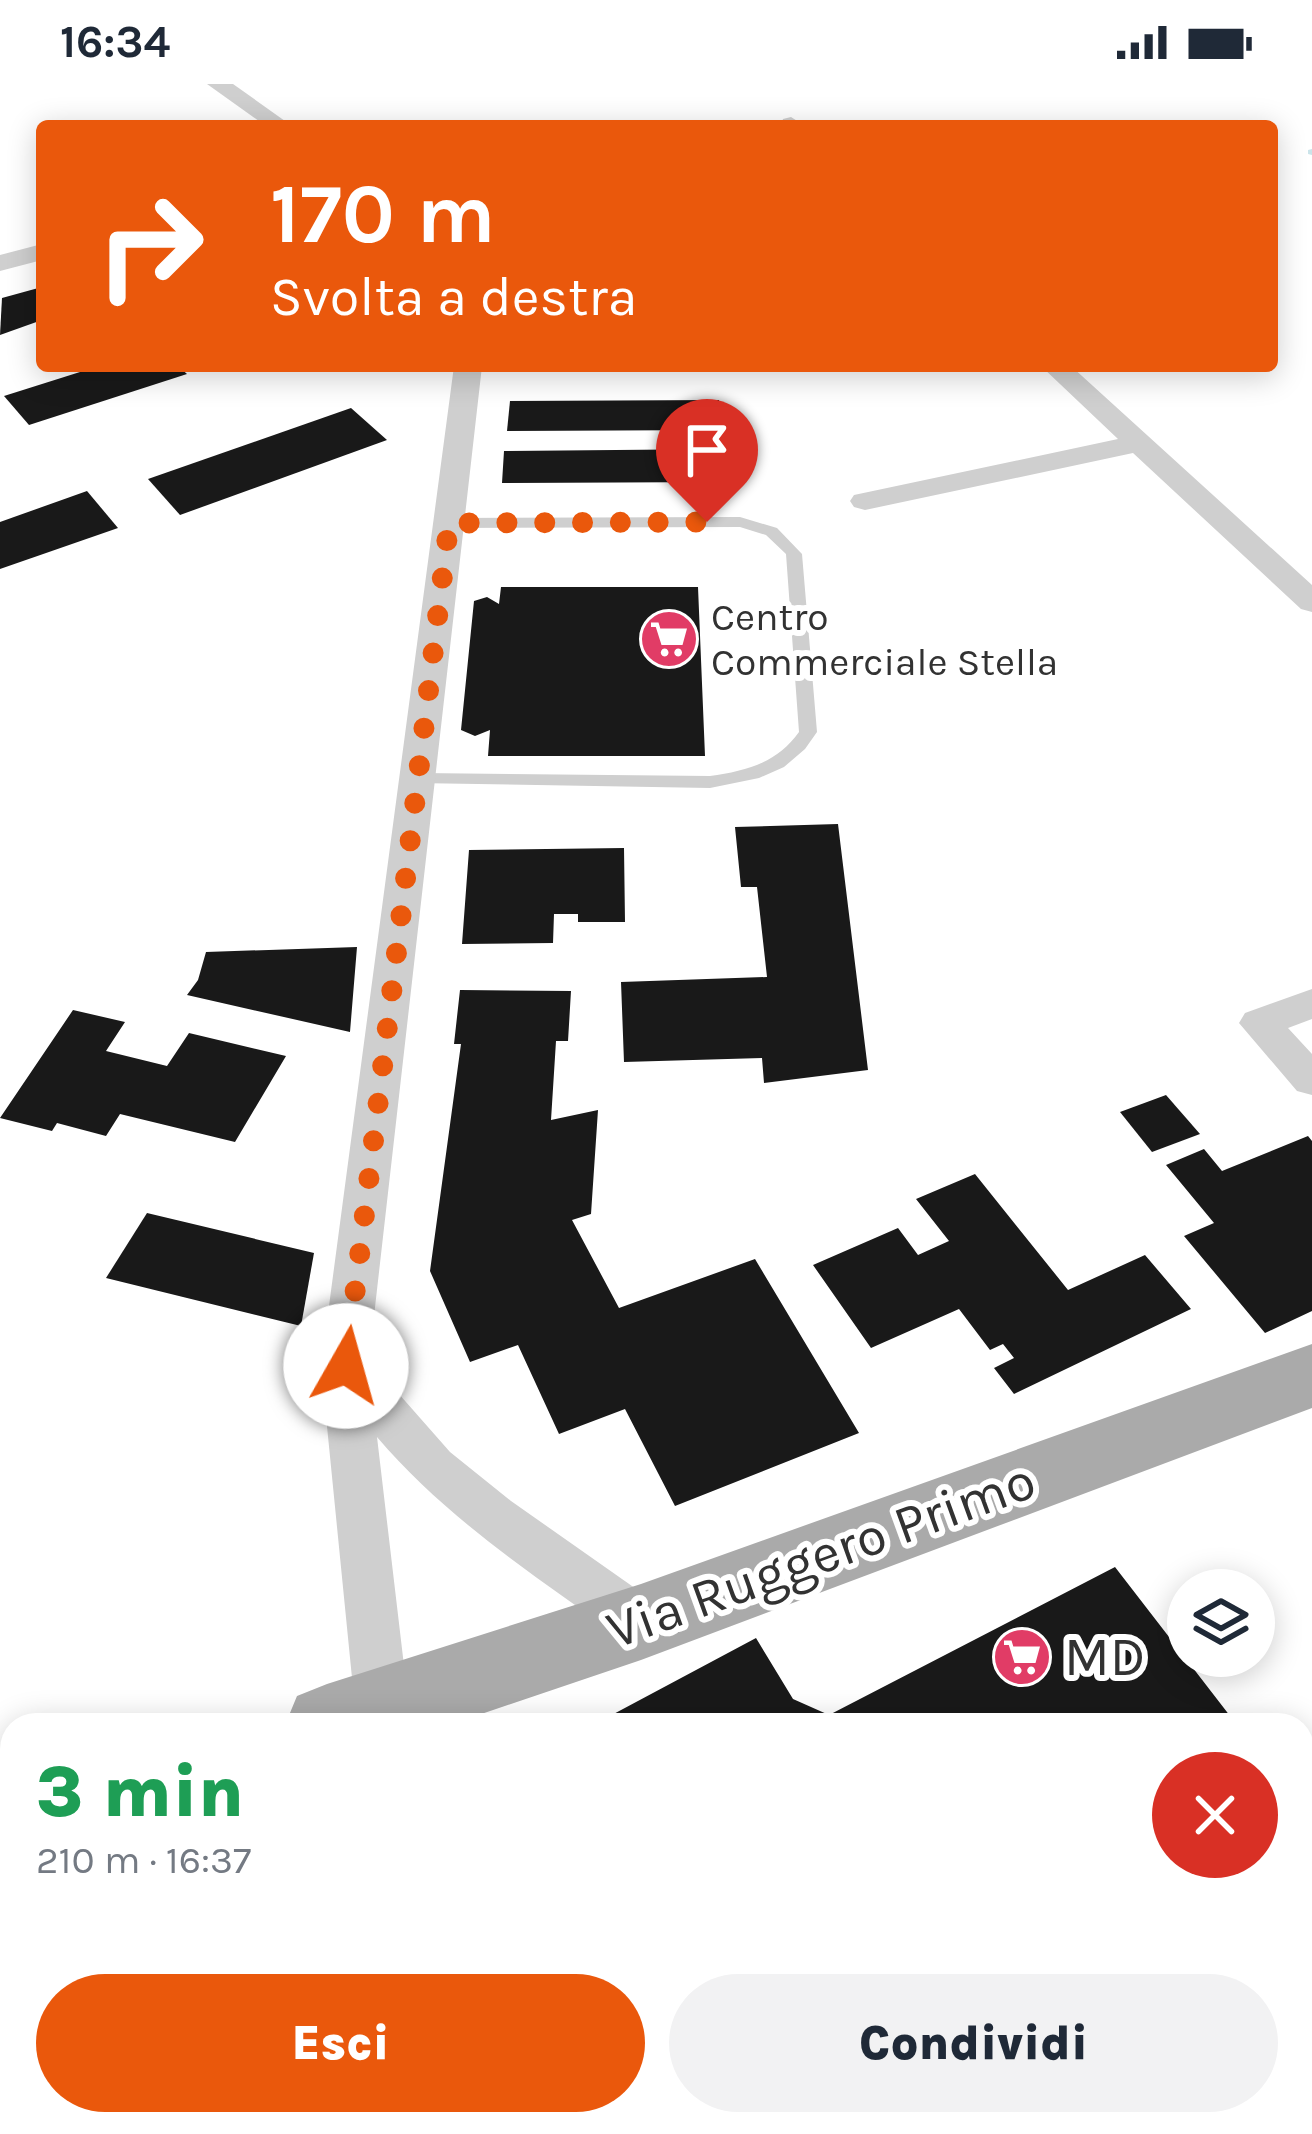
<!DOCTYPE html>
<html lang="it">
<meta charset="utf-8">
<style>
body{margin:0;font-family:Karla,sans-serif;background:#f2f2f3;color:#1f2937;height:100vh;display:flex;flex-direction:column;font-size:45px;white-space:nowrap}
*{box-sizing:border-box;margin:0}
p{font-size:39px;color:#747a83}
.icon{flex:none;width:66px;height:66px;fill:none;stroke:currentColor;stroke-width:2;stroke-linecap:round;stroke-linejoin:round}
.map{position:relative;flex:1;overflow:hidden}
.panel{position:absolute;left:0px;top:1629px;width:1314px;height:423px;display:flex;flex-direction:column;background:#fff;border-radius:36px 36px 0 0;box-shadow:0 6px 30px #0003}
.panel>*{flex:none}
.banner{position:absolute;left:36px;top:36px;width:1242px;height:252px;border-radius:12px;box-shadow:0 6px 30px #0003;background:#ea580c;color:#fff;overflow:hidden}
.tools{position:absolute;left:1167px;top:1485px;display:grid;gap:24px}
.tools a{display:grid;place-items:center;width:108px;height:108px;border-radius:50%;background:#fff;box-shadow:0 6px 30px #0003;font-size:60px}
.pin{position:absolute;display:grid;place-items:center;width:102px;height:102px;color:#fff;margin:-123px -51px;border-radius:50% 50% 50% 0;rotate:-45deg;box-shadow:0 0 12px #0007}
.pin .icon{rotate:45deg}
.me{position:absolute;width:132px;margin:-66px;rotate:7deg;stroke-linejoin:round;filter:drop-shadow(0 0 9px #0008)}
.turn{display:flex;align-items:center;gap:42px;height:252px;padding:0 36px;font-size:54px}
.turn .icon{width:156px;height:156px;stroke-width:2.5}
.turn b{display:block;font-size:84px;line-height:102px}
.round{display:grid;place-items:center;flex:none;width:126px;height:126px;border-radius:63px;background:#f2f2f3}
.head{display:flex;align-items:center;justify-content:space-between;height:204px;padding:0 36px}
h1{font-size:72px;font-weight:800;line-height:90px;color:#1e9e55}
.primary-button{display:flex;gap:24px;margin-top:auto;padding:24px 36px}
.primary-button a{flex:1;height:138px;border-radius:72px;background:#ea580c;color:#fff;font-size:48px;font-weight:800;line-height:138px;text-align:center}
.primary-button a+a{background:#f2f2f3;color:#1f2937}
.status{display:flex;justify-content:space-between;align-items:center;height:84px;padding:0 60px;background:#fff;direction:ltr}
.status svg{height:33px;fill:currentColor}
.map>svg:first-child{display:block}
.lines{fill:none;stroke-linecap:round;stroke-linejoin:round}
.stream{fill:#cbe4ea;fill-rule:evenodd}
.building{fill:#191919}
.lane{fill:#cfcfcf;fill-rule:evenodd}
.street{fill:#cfcfcf;fill-rule:evenodd}
.primary{fill:#aaa;fill-rule:evenodd}
.route{stroke:#ea580c;stroke-width:21;stroke-dasharray:0 37.8}
.labels{text-anchor:middle;dominant-baseline:central;stroke-width:12;stroke-linejoin:round;paint-order:stroke}
.far-poi-label{font-size:39px;fill:#323232;stroke:#fff;text-anchor:start}
.near-street-label{font-size:54px;fill:#323232;stroke:#fff}
.near-poi-label{font-size:54px;fill:#323232;stroke:#fff;text-anchor:start}
</style>
<div class="status"><b>16:34</b><svg viewBox="0 0 49 12"><path d="M0 12V9h3v3zM5 12V6h3v6zM10 12V3h3v9zM15 12V0h3v12zM26 1h20v11H26zM47 4h2v5h-2z"/></svg></div>
<div class="map">
<svg width="1312" height="2050" viewBox="0 0 1312 2050">
<rect width="100%" height="100%" fill="#fff"/>
<g class="lines">
<polygon class="stream" points="1312,65 1312,71 1308,70 1308,66"/>
</g>
<g class="building">
<polygon points="42,203 42,236 0,251 2,214"/>
<polygon points="99,282 178,282 187,290 29,341 4,312"/>
<polygon points="719,316 721,346 507,347 510,317"/>
<polygon points="351,324 387,356 180,431 148,395"/>
<polygon points="724,365 726,398 502,399 504,367"/>
<polygon points="87,407 118,444 0,485 0,438"/>
<polygon points="501,503 698,503 705,672 488,672 490,646 475,652 461,646 474,517 487,513 499,520"/>
<polygon points="838,740 868,986 764,999 762,974 624,978 621,898 767,893 757,803 741,803 735,743"/>
<polygon points="624,764 625,838 578,838 578,830 554,830 553,859 462,860 469,766"/>
<polygon points="357,863 350,948 187,911 198,896 206,868"/>
<polygon points="460,906 571,907 568,957 556,957 551,1036 598,1026 591,1130 572,1136 619,1224 755,1175 859,1349 675,1422 625,1325 559,1350 518,1261 470,1278 430,1187 461,960 454,960"/>
<polygon points="73,926 125,938 106,967 167,982 189,949 286,972 235,1058 120,1030 106,1052 57,1039 52,1047 0,1034"/>
<polygon points="1166,1011 1200,1050 1152,1068 1120,1028"/>
<polygon points="1308,1052 1312,1057 1312,1227 1265,1249 1184,1152 1214,1139 1166,1081 1204,1065 1222,1087"/>
<polygon points="975,1090 1068,1206 1145,1171 1191,1225 1014,1310 994,1284 1014,1274 1003,1260 990,1266 959,1225 871,1264 813,1181 898,1144 918,1171 949,1157 916,1115"/>
<polygon points="147,1129 314,1169 301,1242 106,1194"/>
<polygon points="1115,1483 1237,1641 593,1641 756,1554 793,1615 829,1631"/>
<polygon points="1302,1696 1312,1709 1312,1963 1302,1970"/>
<polygon points="12,1951 12,2040 122,2040 104,2050 0,2050 0,1957"/>
<polygon points="321,2040 387,2040 391,2050 325,2050"/>
<polygon points="683,2040 1191,2040 1175,2050 688,2050"/>
</g>
<g class="lines">
<path class="lane" d="M740,433L777,444L802,470L817,648L805,665L784,683L759,694L710,704L414,699L411,695L420,689L710,692C746,687 777,679 799,648L786,470L766,451L740,443L449,444L441,439L449,434Z"/>
<g class="street">
<polygon points="207,0 233,0 292,42 266,42"/>
<polygon points="791,33 805,42 781,42 783,35"/>
<polygon points="42,160 42,176 0,187 0,171"/>
<path d="M454,282H482L369,1276L450,1368L511,1417L659,1521L667,1538L659,1555L641,1562L623,1555C536,1493 447,1435 377,1353L409,1624L402,1641H362L355,1624L321,1282Z"/>
<polygon points="1041,282 1071,282 1312,501 1312,528 1301,525 1133,369 865,426 854,423 850,417 854,411 1118,355"/>
<polygon points="1312,905 1312,935 1288,944 1312,970 1312,1011 1297,1007 1239,939 1245,929"/>
</g>
<g class="primary">
<polygon points="1312,1260 1312,1324 641,1576 449,1641 285,1641 297,1612 327,1600 641,1500"/>
<polygon points="12,1695 12,1783 0,1787 0,1699"/>
</g>
</g>
<g class="lines">
<polyline class="route" points="346,1282 449,439 707,438"/>
</g>
<defs>
<g id="supermarket-disc" transform="scale(3)"><circle r="9.5" fill="#e13c66" stroke="#fff"/><path d="M-6-5.5h2.5l.6 2H6L4.5 2H-2.5L-4.4-4H-6ZM-1.5 3.2a1.3 1.3 0 1 0 .1 0ZM3 3.2a1.3 1.3 0 1 0 .1 0Z" fill="#fff"/></g>
</defs>
<g fill-rule="evenodd">
<use href="#supermarket-disc" x="669" y="555"/>
<use href="#supermarket-disc" x="1022" y="1573"/>
</g>
<g class="labels">
<g class="far-poi-label">
<text x="711" y="533">Centro<tspan x="711" dy="45">Commerciale Stella</tspan></text>
</g>
<g class="near-street-label">
<text transform="translate(821 1471) rotate(-20)">Via Ruggero Primo</text>
</g>
<g class="near-poi-label">
<text x="1064" y="1573">MD</text>
</g>
</g>
</svg>
<div class="tools">
<a><svg class="icon" aria-label="layers" viewBox="0 0 24 24"><path d="M12 4l9 5-9 5-9-5zM3 14l9 5 9-5"/></svg></a>
</div>
<div class="pin" style="left:707px;top:438px;background:#d93025"><svg class="icon" aria-label="arrive" viewBox="0 0 24 24"><path d="M6 21V4h12l-3 4 3 4H6"/></svg></div>
<svg class="me" style="left:346px;top:1282px" viewBox="-20 -20 40 40"><circle r="19" fill="#fff"/><path d="M0-13L10 11 0 6-10 11z" fill="#ea580c"/></svg>
<div class="banner">
<div class="turn"><svg class="icon" aria-label="right" viewBox="0 0 24 24"><path d="M7 20v-9h11M14 6l5 5-5 5"/></svg><div><b>170 m</b>Svolta a destra</div></div>
</div>
<section class="panel">
<div class="head"><div><h1>3 min</h1><p>210 m · 16:37</p></div><a class="round" style="background:#d93025;color:#fff"><svg class="icon" aria-label="close" viewBox="0 0 24 24"><path d="M6 6l12 12M18 6L6 18"/></svg></a></div>
<div class="primary-button"><a>Esci</a><a>Condividi</a></div>
</section>
</div>
